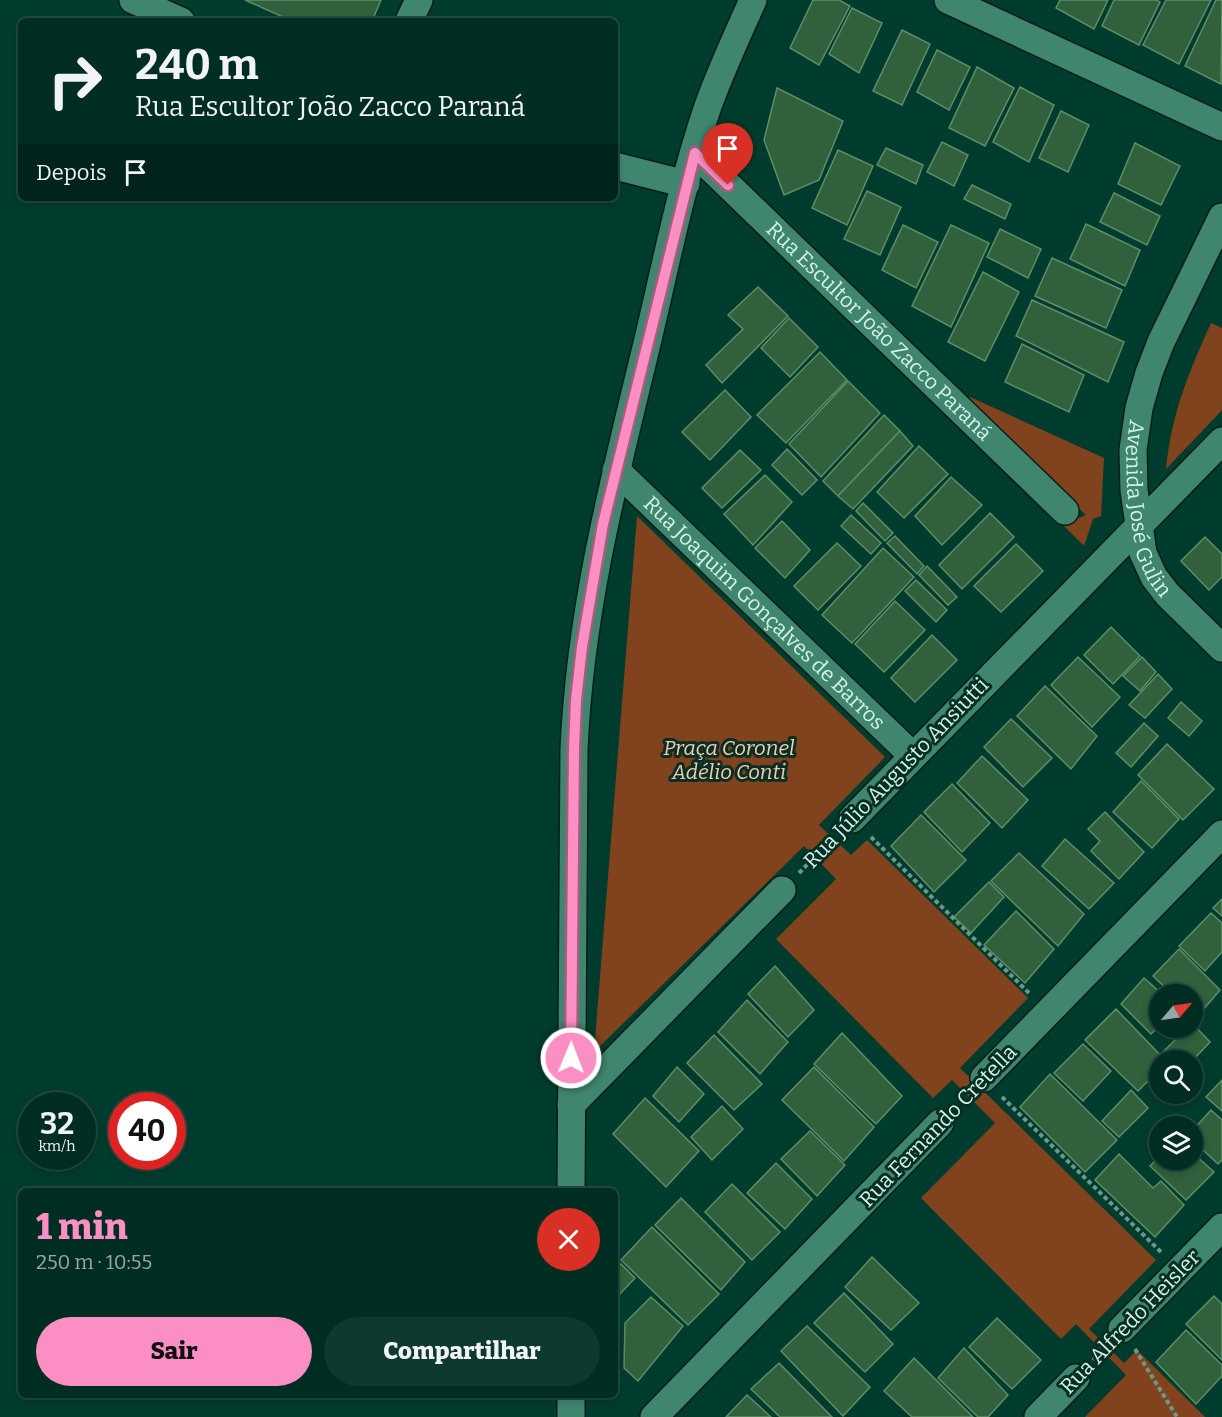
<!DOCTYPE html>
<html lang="pt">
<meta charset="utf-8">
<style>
body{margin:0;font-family:Bitter,serif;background:#0e392f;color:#f1f3f6;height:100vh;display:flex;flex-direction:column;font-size:22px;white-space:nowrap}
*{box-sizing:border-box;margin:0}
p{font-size:20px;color:#95a8a5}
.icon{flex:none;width:33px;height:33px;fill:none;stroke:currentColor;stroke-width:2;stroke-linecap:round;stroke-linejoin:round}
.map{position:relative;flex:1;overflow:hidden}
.sheet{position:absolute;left:18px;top:1188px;width:600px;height:210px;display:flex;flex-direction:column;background:#002d22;border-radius:9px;box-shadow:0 3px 9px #0003,0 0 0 2px #224940}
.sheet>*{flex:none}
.top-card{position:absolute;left:18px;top:18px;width:600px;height:183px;border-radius:9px;box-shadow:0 3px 9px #0003,0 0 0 2px #224940;background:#002d22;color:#f1f3f6;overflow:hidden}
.needle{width:39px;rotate:61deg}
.controls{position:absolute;left:1149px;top:984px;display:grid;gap:12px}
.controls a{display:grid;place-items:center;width:54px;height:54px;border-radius:50%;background:#002d22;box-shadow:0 3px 9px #0003,0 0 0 2px #224940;font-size:30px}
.speed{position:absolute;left:18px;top:1092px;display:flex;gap:12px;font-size:30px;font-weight:700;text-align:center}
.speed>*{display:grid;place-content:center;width:78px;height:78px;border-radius:50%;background:#002d22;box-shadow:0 3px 9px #0003,0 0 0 2px #224940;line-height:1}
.speed small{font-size:15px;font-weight:400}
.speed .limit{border:9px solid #d22;background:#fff;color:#111}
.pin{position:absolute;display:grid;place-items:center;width:51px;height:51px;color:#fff;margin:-62px -26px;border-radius:50% 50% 50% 0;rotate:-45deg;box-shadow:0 0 6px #0007}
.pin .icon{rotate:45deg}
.me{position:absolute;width:66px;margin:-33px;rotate:1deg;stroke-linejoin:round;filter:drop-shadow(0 0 4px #0008)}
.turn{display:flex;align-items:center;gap:21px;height:126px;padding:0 18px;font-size:27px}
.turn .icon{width:78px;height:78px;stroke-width:2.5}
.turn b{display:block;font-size:42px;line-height:51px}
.then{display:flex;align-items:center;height:57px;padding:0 18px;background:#0003;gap:12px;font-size:22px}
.round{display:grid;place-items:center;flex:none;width:63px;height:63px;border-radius:32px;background:#0e392f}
.headline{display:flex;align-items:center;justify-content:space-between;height:102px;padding:0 18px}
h1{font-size:36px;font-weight:800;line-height:45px;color:#fb8fc4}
.action{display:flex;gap:12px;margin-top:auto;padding:12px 18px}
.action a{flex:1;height:69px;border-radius:36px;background:#fb8fc4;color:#111;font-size:24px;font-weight:800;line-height:69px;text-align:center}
.action a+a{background:#0e392f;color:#f1f3f6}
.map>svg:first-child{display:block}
.green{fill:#80431d}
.building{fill:#30603c;stroke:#5d8e67;stroke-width:1.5}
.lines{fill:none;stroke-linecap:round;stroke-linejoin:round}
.minor-casing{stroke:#081e17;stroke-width:30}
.path{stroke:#6a998b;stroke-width:4;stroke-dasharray:4.5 3;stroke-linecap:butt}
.minor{stroke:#40866f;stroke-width:27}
.route-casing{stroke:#a35d7f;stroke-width:15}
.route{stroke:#fb8fc4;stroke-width:10}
.labels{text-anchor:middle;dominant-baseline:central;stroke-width:6;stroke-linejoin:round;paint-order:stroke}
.street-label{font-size:21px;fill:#d2f4e7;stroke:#082f24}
.park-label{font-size:21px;font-style:italic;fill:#f6c9b0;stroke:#082f24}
</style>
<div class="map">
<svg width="1222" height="1417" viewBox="0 0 1222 1417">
<rect width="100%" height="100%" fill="#003c2d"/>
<g class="green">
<path d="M1211,323L1222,328V410L1166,469C1171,414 1189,372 1211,323Z"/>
<polygon points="970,397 1104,458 1101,516 1093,519 1084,546 1063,525 1086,515 966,400"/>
<polygon points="637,516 885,757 819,825 851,855 867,840 1028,998 960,1068 1156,1260 1089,1329 1124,1363 1137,1350 1205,1417 1085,1417 1126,1375 1076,1324 1061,1339 921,1198 995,1123 952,1080 933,1098 776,939 836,879 804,846 594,1052"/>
</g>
<g class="building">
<polygon points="245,0 381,0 372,21 292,21"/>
<polygon points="813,0 839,0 850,6 819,65 790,48"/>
<polygon points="1060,0 1108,0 1094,29 1056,8"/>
<polygon points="1114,0 1156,0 1160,2 1139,45 1102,26"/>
<polygon points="1166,0 1211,0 1179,64 1143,45"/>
<polygon points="1216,0 1222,0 1221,84 1185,66"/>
<polygon points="852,8 882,23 859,73 829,54"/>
<polygon points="902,30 930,44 902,105 873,91"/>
<polygon points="937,50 970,67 949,110 917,92"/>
<polygon points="977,67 1014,88 985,146 949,128"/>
<polygon points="1020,87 1054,105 1029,162 993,142"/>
<polygon points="777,88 843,121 819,180 784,195 764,140"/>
<polygon points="1061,111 1089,125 1068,172 1039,158"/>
<polygon points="942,142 968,155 954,186 927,172"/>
<polygon points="1135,143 1180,166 1161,205 1118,184"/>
<polygon points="886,148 923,165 916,184 877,165"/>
<polygon points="838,150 873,166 847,225 812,208"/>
<polygon points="972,185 1011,204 1005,219 964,199"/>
<polygon points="867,191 901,207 880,255 844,239"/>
<polygon points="1114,193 1160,216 1147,245 1100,222"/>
<polygon points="1086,224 1140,250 1125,286 1070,259"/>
<polygon points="903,225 938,242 916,288 882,270"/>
<polygon points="951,225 989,243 951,327 912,306"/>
<polygon points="1000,229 1041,249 1028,278 987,257"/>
<polygon points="1052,258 1122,290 1106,328 1035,296"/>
<polygon points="983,272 1019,292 985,361 948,342"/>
<polygon points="758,287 788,316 722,383 706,365 743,329 728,315"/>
<polygon points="1032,300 1124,342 1108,382 1016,336"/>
<polygon points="789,318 818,347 790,377 761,348"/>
<polygon points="1022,344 1084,375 1069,412 1005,382"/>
<polygon points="820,352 847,380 786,443 757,415"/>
<polygon points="848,381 880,413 821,477 789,444"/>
<polygon points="725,390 751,417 710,460 682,432"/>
<polygon points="884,415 900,431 838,496 823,481"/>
<polygon points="900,431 913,446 853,509 838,496"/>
<polygon points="919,446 948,474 904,518 877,492"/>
<polygon points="787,449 817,480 802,495 772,465"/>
<polygon points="740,450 761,470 722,508 702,488"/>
<polygon points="765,475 792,502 753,545 724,514"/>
<polygon points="951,477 982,505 942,545 915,516"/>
<polygon points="863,503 893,533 885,541 856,511"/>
<polygon points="990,513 1014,537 962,589 939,565"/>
<polygon points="851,515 881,543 871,554 841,526"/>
<polygon points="782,521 810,550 785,578 755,548"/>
<polygon points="895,536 924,566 917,574 887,543"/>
<polygon points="1205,537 1222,554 1222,577 1209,590 1181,561"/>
<polygon points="837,543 861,566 818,610 794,586"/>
<polygon points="1016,544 1043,571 1001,612 974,586"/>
<polygon points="883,548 914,577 852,643 822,615"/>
<polygon points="927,566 957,597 948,605 919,575"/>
<polygon points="916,580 947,610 936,622 905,591"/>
<polygon points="895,601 925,630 884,672 855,644"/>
<polygon points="1111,627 1140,656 1113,684 1084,655"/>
<polygon points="932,635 957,660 915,702 891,678"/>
<polygon points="1078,657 1120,697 1092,727 1051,685"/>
<polygon points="1142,657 1156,672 1140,691 1123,676"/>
<polygon points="1158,674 1172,689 1145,718 1129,705"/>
<polygon points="1045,686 1097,736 1071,769 1017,716"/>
<polygon points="1181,702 1202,721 1189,736 1168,718"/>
<polygon points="1011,719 1052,758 1023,787 984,747"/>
<polygon points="1144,723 1158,736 1131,767 1116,753"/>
<polygon points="1167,744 1214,789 1183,820 1138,775"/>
<polygon points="982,756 1028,800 1002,828 957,783"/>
<polygon points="1141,781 1179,819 1152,848 1113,812"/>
<polygon points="952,784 990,823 962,852 924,812"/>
<polygon points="1105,812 1144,852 1119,879 1091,851 1100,841 1088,829"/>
<polygon points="921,815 966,860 934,892 891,846"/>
<polygon points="1065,839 1114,883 1089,909 1042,866"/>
<polygon points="1019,853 1084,914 1058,946 991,881"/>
<polygon points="989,882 1004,897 971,933 954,917"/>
<polygon points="1222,899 1222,916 1213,908"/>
<polygon points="1016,911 1054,949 1025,983 984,945"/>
<polygon points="1211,913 1222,923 1222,952 1205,971 1179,946"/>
<polygon points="1179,949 1220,990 1196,1018 1192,1015 1192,994 1172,994 1153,976"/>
<polygon points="775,966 814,1010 788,1037 748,994"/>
<polygon points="1144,978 1162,994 1160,994 1160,1025 1151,1034 1121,1004"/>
<polygon points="747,1000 788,1042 760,1074 718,1032"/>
<polygon points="1116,1009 1165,1060 1160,1060 1160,1069 1138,1091 1085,1040"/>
<polygon points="1192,1023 1210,1042 1192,1061 1171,1060 1163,1052 1187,1028 1192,1028"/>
<polygon points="842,1033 902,1096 876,1124 814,1064"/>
<polygon points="714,1035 762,1084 734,1110 687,1063"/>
<polygon points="1083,1044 1111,1071 1083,1101 1054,1073"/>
<polygon points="677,1067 704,1094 679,1122 653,1096"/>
<polygon points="814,1067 874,1127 844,1161 782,1100"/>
<polygon points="1050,1074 1117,1140 1085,1172 1020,1107"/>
<polygon points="1222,1080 1222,1111 1206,1097"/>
<polygon points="1131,1090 1148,1108 1119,1137 1102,1121"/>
<polygon points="645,1098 699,1151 666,1187 613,1134"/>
<polygon points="722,1106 743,1129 712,1160 691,1137"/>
<polygon points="1211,1110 1222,1120 1222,1160 1218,1164 1192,1140 1192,1131"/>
<polygon points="810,1131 845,1165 817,1196 781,1159"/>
<polygon points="1192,1152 1214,1172 1186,1200 1150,1166 1160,1156 1160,1160 1192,1160"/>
<polygon points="1119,1154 1153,1188 1161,1181 1184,1205 1155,1237 1095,1180"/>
<polygon points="776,1163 812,1199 785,1229 747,1193"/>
<polygon points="732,1184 780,1232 752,1260 705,1212"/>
<polygon points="681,1198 745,1262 721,1290 655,1225"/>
<polygon points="652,1227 719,1294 688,1325 621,1260"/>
<polygon points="872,1257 919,1303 891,1330 845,1287"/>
<polygon points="621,1264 635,1278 615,1299 615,1267"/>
<polygon points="844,1293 893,1344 865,1372 814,1323"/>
<polygon points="1214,1296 1222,1304 1222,1360 1186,1324"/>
<polygon points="651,1297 683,1326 638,1381 624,1368 625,1323"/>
<polygon points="997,1318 1041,1360 1012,1389 969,1347"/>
<polygon points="807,1326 870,1387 843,1416 781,1351"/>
<polygon points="1186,1330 1222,1365 1222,1376 1196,1404 1156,1362"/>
<polygon points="964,1348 1008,1395 988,1417 978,1417 938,1378"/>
<polygon points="914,1358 973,1417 912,1417 884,1391"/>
<polygon points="779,1363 832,1417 780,1417 751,1389"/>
<polygon points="747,1395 771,1417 726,1417"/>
</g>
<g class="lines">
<g class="minor-casing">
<g id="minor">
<polyline points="133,0 181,21"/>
<polyline points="948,0 1222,127"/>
<polyline points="409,21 419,0"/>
<path id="s1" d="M695,153L1065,511"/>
<polyline points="615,166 686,184"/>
<path id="s2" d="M1222,217L1161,342L1149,373L1139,408L1133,450L1134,490L1143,553L1154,577L1167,594L1222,648"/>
<path id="s3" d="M616,470L913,756"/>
<polyline points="852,819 1222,441"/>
<polyline points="984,1078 1222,834"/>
<polyline points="571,1105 782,890"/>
<path d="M571,1191L574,749C580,613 612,487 644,356C664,274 680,189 707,109C720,72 737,36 753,0"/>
<polyline points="1122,1329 1222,1227"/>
<polyline points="571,1417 571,1395"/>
<polyline points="654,1417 940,1123"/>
<polyline points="1038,1417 1076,1378"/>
</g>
</g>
<g class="path">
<polyline points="871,837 1030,994"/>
<polyline points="799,873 834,837"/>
<polyline points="1002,1097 1162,1253"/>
<polyline points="1135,1349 1177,1417"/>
<polyline points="1093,1360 1106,1346"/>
</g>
<use href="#minor" class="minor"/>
</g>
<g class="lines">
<g class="route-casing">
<polyline id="route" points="571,1058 574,749 576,700 582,647 603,524 695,153 728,185"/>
</g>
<use href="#route" class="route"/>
</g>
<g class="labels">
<g class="street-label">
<text stroke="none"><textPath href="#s1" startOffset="256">Rua Escultor João Zacco Paraná</textPath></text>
<text stroke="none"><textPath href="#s2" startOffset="312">Avenida José Gulin</textPath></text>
<text stroke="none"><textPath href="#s3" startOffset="206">Rua Joaquim Gonçalves de Barros</textPath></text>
<text transform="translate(896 773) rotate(-46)">Rua Júlio Augusto Ansiutti</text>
<text transform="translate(938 1126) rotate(-46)">Rua Fernando Cretella</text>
<text transform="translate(1130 1322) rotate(-46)">Rua Alfredo Heisler</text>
</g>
<g class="park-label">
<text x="729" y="748">Praça Coronel<tspan x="729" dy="24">Adélio Conti</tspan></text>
</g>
</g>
</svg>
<div class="controls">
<a><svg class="needle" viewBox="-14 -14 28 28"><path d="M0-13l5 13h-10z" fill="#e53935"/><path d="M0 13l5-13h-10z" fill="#95a8a5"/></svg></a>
<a><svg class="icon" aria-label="search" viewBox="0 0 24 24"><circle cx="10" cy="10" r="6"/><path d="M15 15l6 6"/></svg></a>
<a><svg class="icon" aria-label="layers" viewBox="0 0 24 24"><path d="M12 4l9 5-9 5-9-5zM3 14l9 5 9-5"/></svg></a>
</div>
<div class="speed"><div>32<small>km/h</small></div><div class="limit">40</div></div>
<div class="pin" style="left:728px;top:185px;background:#d93025"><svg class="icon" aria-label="arrive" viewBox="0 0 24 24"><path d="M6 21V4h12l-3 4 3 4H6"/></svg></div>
<svg class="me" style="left:571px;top:1058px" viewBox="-20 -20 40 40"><circle r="17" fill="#fb8fc4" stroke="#fff" stroke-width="3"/><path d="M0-11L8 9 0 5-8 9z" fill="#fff"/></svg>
<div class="top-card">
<div class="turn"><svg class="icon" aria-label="right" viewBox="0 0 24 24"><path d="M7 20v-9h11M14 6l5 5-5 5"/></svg><div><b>240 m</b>Rua Escultor João Zacco Paraná</div></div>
<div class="then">Depois<svg class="icon" aria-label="arrive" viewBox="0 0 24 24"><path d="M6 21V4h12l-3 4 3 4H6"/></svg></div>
</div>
<section class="sheet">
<div class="headline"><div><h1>1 min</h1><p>250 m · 10:55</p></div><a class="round" style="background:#d93025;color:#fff"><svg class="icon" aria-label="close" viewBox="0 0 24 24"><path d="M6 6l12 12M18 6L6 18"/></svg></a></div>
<div class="action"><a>Sair</a><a>Compartilhar</a></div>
</section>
</div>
